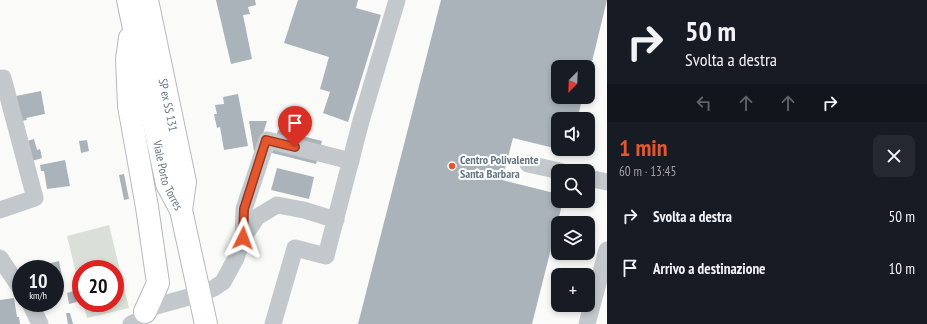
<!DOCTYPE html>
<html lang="it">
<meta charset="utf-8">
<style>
body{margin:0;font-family:"PT Sans Narrow",sans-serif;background:#242831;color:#f1f3f6;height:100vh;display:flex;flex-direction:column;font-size:15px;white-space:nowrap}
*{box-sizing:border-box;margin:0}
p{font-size:13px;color:#9ea1a6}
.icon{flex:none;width:22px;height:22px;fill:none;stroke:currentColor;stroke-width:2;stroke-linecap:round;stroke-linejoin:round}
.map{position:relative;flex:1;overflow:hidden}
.side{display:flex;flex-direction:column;background:#171b24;width:320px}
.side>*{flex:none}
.hud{background:#171b24;color:#f1f3f6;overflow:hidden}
.needle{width:26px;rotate:203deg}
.tools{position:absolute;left:551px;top:60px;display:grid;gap:8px}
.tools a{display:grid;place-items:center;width:44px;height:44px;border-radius:8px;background:#171b24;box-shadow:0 2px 6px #0003;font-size:20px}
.speed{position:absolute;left:12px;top:260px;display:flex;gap:8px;font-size:20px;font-weight:700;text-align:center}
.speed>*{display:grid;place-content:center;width:52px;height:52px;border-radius:50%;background:#171b24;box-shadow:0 2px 6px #0003;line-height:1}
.speed small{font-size:10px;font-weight:400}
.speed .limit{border:6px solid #d22;background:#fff;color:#111}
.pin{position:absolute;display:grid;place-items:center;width:34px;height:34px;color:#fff;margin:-41px -17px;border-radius:50% 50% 50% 0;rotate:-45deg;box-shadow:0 0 4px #0007}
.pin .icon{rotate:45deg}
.me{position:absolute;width:44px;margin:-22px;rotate:3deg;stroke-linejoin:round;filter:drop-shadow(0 0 3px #0008)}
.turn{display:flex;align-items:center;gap:14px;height:84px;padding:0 12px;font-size:18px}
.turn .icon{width:52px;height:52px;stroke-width:2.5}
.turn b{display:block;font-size:28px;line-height:34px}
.lanes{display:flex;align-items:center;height:38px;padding:0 12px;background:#0003;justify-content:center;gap:20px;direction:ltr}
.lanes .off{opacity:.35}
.round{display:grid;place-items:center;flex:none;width:42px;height:42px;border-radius:8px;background:#242831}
.head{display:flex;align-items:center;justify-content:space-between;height:68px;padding:0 12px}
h1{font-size:24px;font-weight:700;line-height:30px;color:#e4572e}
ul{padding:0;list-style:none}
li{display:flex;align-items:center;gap:12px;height:52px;padding:0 12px}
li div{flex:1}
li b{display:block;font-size:15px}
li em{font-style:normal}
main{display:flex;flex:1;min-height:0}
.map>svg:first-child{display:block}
.green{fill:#dadfd7}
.building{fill:#aab3b9}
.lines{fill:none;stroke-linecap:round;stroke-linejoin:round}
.major-casing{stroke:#b5babe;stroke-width:24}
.minor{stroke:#c3c8cc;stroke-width:17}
.major{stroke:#fff;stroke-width:22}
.route-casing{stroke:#94391e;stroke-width:10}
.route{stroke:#e4572e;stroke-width:7}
.poi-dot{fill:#e4572e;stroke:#fff;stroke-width:1.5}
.labels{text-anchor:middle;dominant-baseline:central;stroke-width:4;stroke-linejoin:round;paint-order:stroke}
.street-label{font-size:12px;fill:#657683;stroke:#fff}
.poi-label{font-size:12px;font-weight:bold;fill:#657683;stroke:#fff;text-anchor:start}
</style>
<main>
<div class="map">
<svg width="607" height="324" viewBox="0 0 607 324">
<rect width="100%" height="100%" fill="#fafaf8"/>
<polygon class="green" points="109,225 129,308 87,318 83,303 115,303 115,269 81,269 81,294 67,236"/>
<g class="building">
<polygon points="216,0 255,0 256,5 248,7 250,14 243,15 252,59 231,64"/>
<polygon points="298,0 358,0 356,8 381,15 348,122 323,113 330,92 320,89 329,57 284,43"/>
<polygon points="441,0 607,0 589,74 588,67 558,67 558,97 583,97 577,119 558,119 558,149 513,138 502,180 558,194 558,201 563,201 532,324 358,324"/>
<polygon points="41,91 45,114 26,118 27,120 21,121 16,96"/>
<polygon points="238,94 248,146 224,150 220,127 217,128 214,114 217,114 215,105 224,104 223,97"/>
<polygon points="249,121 267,121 258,150 254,151"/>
<polygon points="278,130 322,141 316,164 272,153"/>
<polygon points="34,139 37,150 40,149 42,158 32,161 27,141"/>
<polygon points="87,140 89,151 81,153 79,141"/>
<polygon points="65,160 70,186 47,189 44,171 41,171 40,165"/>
<polygon points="277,168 314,177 309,199 271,190"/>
<polygon points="124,174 129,199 124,200 119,175"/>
<polygon points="59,261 64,287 55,289 55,269 34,269 34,267"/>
<polygon points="74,291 77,302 69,304 67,293"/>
<polygon points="14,298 17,317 19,317 20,324 0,324 0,300"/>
<polygon points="66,313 70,313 73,324 68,324"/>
</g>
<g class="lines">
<g class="major-casing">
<g id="major">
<path id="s1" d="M128,0L167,184L181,210L206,324"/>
<path id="s2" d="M147,0L185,182L181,210"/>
<polyline points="130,38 127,59 129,106 147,207 158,283 145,312"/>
</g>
</g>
<g class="minor">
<polyline points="0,78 3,78 35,198 0,210"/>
<polyline points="528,164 560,171"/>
<polyline points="588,178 607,182"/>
<polyline points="243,238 244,209 267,140 351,161"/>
<polyline points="0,258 21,289"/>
<polyline points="30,303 40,324"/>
<polyline points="131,324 140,320 145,312 156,306 200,294 214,288 223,282 236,258 243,238 257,217 277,205 304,210 336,220"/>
<polyline points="273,324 295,248 326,256 361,121 397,0"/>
<polyline points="587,324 607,250"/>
</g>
<use href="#major" class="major"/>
</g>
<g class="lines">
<g class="route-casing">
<polyline id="route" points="243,238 244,209 266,140 295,147"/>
</g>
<use href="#route" class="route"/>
</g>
<circle class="poi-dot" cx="452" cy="166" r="4"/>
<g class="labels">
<g class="street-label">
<text stroke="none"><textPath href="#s2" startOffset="107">SP ex SS 131</textPath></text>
<text stroke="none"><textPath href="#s1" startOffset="180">Viale Porto Torres</textPath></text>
</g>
<g class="poi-label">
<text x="460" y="159">Centro Polivalente<tspan x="460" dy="14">Santa Barbara</tspan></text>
</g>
</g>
</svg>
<div class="tools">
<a><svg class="needle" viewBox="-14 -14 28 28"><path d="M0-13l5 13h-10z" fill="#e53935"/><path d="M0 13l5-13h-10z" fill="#9ea1a6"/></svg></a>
<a><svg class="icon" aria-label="sound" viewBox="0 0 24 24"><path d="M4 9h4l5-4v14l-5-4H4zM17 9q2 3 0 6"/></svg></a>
<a><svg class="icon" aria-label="search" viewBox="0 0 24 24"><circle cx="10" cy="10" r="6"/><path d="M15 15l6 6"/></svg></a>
<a><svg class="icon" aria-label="layers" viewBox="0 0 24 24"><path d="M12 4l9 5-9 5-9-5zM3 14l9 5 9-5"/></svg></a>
<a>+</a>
</div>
<div class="speed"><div>10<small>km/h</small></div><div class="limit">20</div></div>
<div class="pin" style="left:295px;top:147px;background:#d93025"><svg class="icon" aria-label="arrive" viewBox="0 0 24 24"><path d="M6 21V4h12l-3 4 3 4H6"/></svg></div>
<svg class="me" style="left:243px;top:238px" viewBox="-20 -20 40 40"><path d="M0-17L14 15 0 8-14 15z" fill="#e4572e" stroke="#fff" stroke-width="4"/></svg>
</div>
<section class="side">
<div class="hud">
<div class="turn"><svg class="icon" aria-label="right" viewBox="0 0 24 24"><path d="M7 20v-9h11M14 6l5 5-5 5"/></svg><div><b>50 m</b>Svolta a destra</div></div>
<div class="lanes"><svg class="icon off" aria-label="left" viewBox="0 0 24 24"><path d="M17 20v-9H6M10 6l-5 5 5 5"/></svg><svg class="icon off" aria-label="ahead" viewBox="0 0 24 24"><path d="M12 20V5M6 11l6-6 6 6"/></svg><svg class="icon off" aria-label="ahead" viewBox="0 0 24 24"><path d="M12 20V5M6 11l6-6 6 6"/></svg><svg class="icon" aria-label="right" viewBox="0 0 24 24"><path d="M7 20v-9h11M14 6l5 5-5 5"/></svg></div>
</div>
<div class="head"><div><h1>1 min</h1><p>60 m · 13:45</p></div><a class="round"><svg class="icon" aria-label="close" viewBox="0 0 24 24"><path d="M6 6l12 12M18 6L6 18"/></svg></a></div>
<ul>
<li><svg class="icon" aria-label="right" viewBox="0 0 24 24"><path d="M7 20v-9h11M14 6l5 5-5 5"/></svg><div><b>Svolta a destra</b></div><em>50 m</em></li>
<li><svg class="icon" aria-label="arrive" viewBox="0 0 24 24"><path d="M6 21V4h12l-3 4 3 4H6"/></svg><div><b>Arrivo a destinazione</b></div><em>10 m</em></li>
</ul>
</section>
</main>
